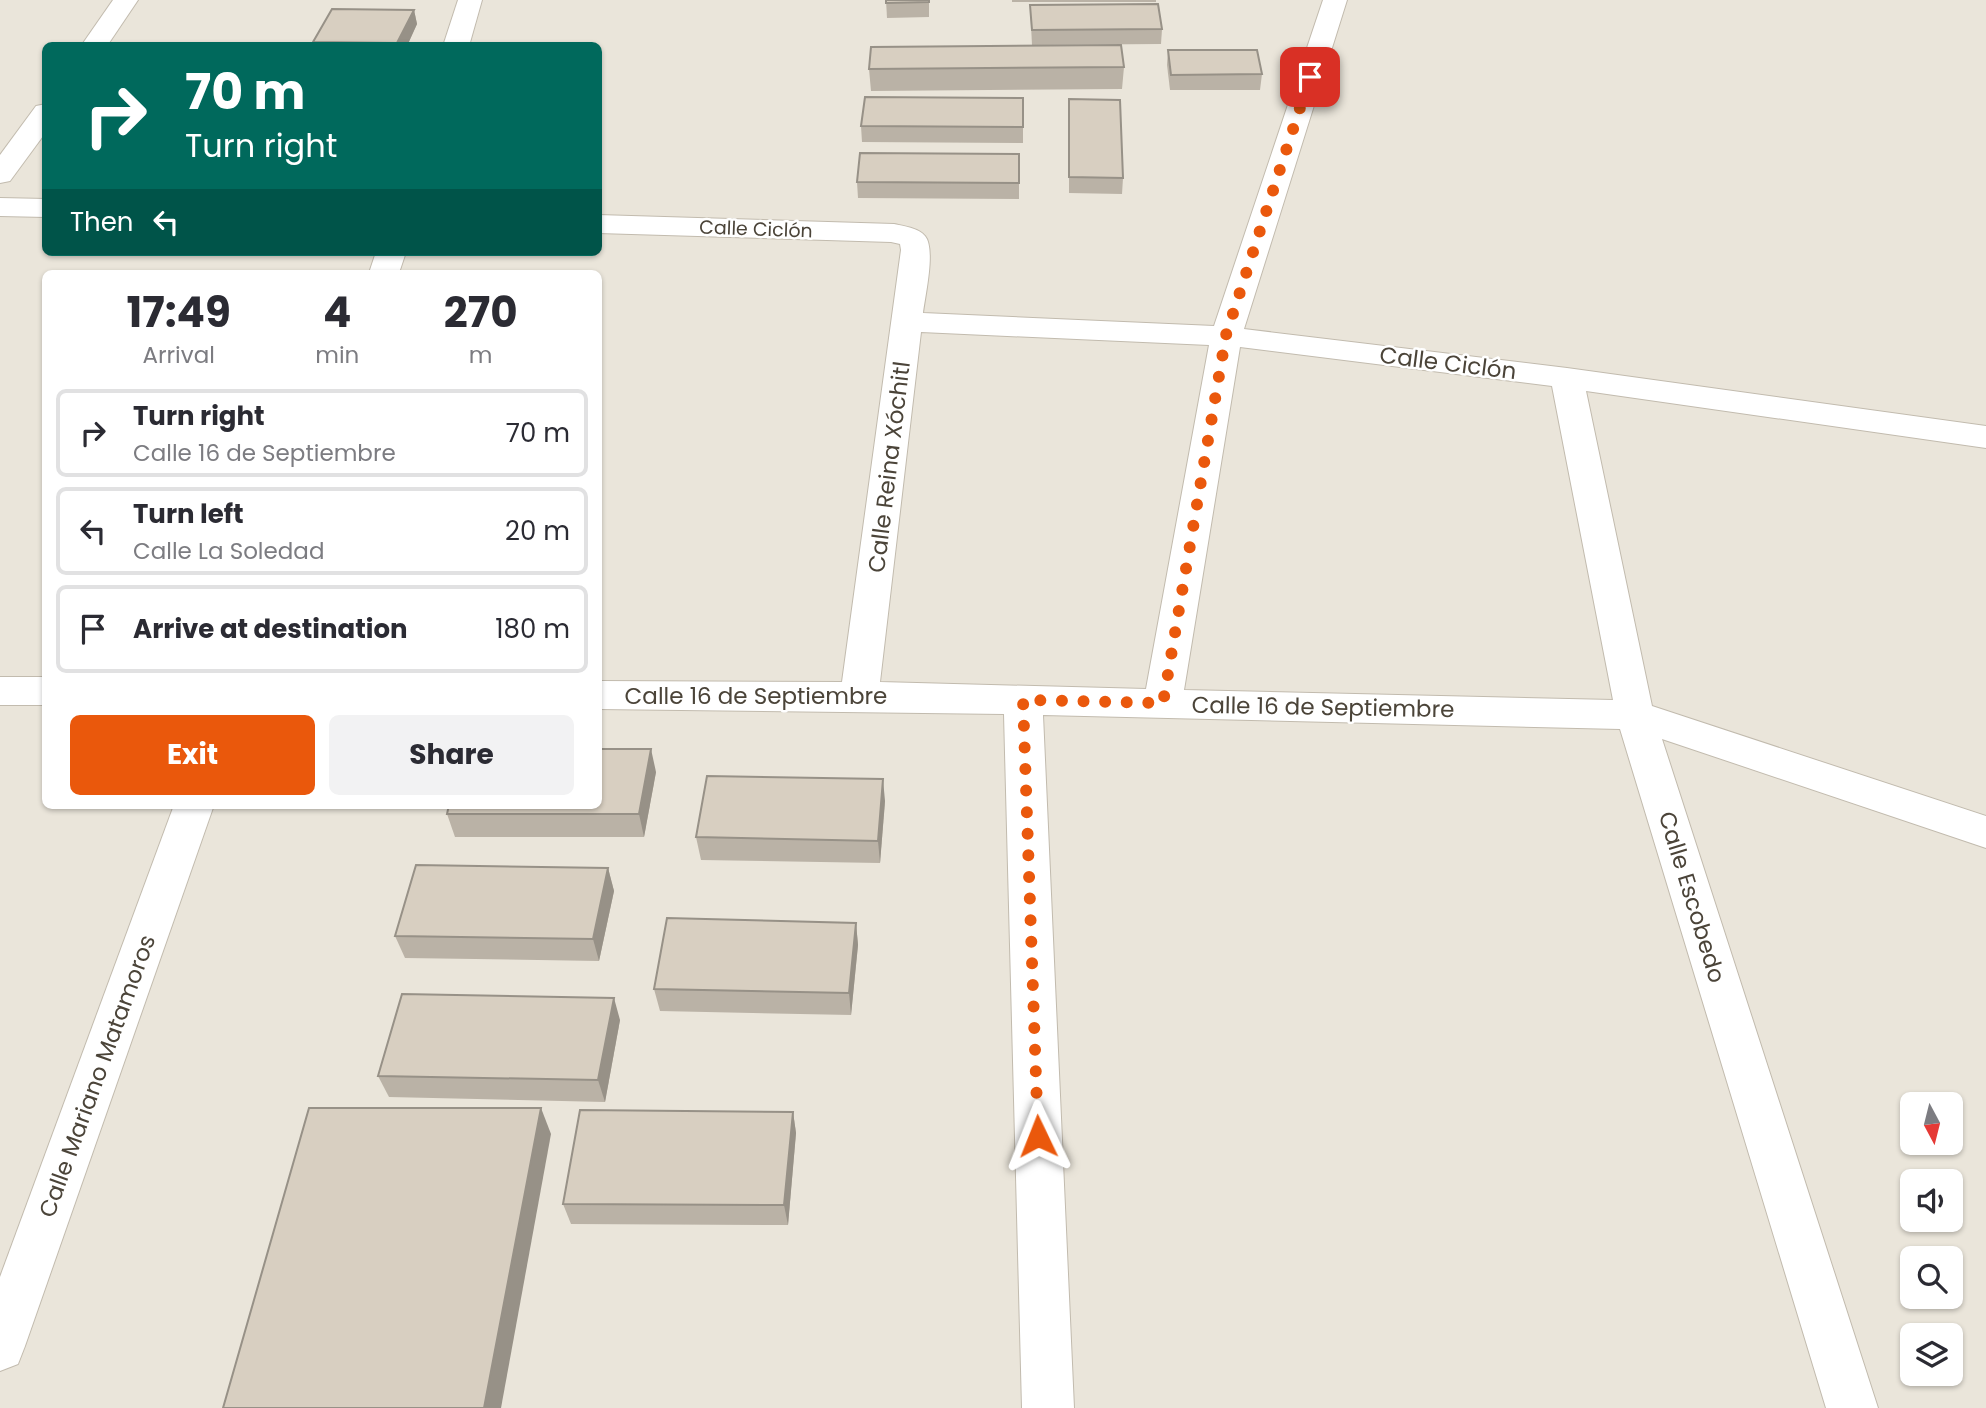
<!DOCTYPE html>
<meta charset="utf-8">
<style>
body{margin:0;font-family:Poppins,sans-serif;background:#f2f2f3;color:#2b2b33;height:100vh;display:flex;flex-direction:column;font-size:26px;white-space:nowrap}
*{box-sizing:border-box;margin:0}
p{font-size:23px;color:#7c7c81}
.icon{flex:none;width:38px;height:38px;fill:none;stroke:currentColor;stroke-width:2;stroke-linecap:round;stroke-linejoin:round}
.map{position:relative;flex:1;overflow:hidden}
.sheet{position:absolute;left:42px;top:270px;width:560px;height:539px;display:flex;flex-direction:column;background:#fff;border-radius:10px;box-shadow:0 2px 5px #0004}
.sheet>*{flex:none}
.hud{position:absolute;left:42px;top:42px;width:560px;height:214px;border-radius:10px;box-shadow:0 2px 5px #0004;background:#00695c;color:#fff;overflow:hidden}
.needle{width:46px;rotate:173deg}
.buttons{position:absolute;left:1900px;top:1092px;display:grid;gap:14px}
.buttons a{display:grid;place-items:center;width:63px;height:63px;border-radius:10px;background:#fff;box-shadow:0 2px 5px #0004;font-size:35px}
.pin{position:absolute;display:grid;place-items:center;width:60px;height:60px;color:#fff;margin:-30px;border-radius:14px;box-shadow:0 4px 10px #0006}
.me{position:absolute;width:77px;margin:-38px;rotate:358deg;stroke-linejoin:round;filter:drop-shadow(0 0 5px #0008)}
.turn{display:flex;align-items:center;gap:24px;height:147px;padding:0 28px;font-size:32px}
.turn .icon{width:91px;height:91px;stroke-width:2.5}
.turn b{display:block;font-size:49px;line-height:60px}
.then{display:flex;align-items:center;height:66px;padding:0 28px;background:#0003;gap:14px;font-size:26px}
.eta{display:flex;justify-content:space-evenly;align-items:center;height:119px;text-align:center}
.eta b{font-size:42px;font-weight:700;line-height:49px}
.primary-button{display:flex;gap:14px;margin-top:auto;padding:14px 28px}
.primary-button a{flex:1;height:80px;border-radius:10px;background:#ea580c;color:#fff;font-size:28px;font-weight:700;line-height:80px;text-align:center}
.primary-button a+a{background:#f2f2f3;color:#2b2b33}
ul{padding:0;list-style:none}
li{display:flex;align-items:center;gap:21px;height:88px;margin:0 14px 10px;padding:0 14px;border:4px solid #e1e1e2;border-radius:10px}
li div{flex:1}
li b{display:block;font-size:26px}
li em{font-style:normal}
.map>svg:first-child{display:block}
.residential{fill:#eae5da;fill-rule:evenodd}
.lines{fill:none;stroke-linecap:round;stroke-linejoin:round}
.minor-casing{stroke:#c2bbae;stroke-width:2}
.minor{fill:#fff;fill-rule:evenodd}
.wall{fill:#bab2a6}
.shaded-wall{fill:#979187}
.building{fill:#d8cfc1;stroke:#979187;stroke-width:2}
.route{stroke:#ea580c;stroke-width:12;stroke-dasharray:0 21.6}
.labels{text-anchor:middle;dominant-baseline:central;stroke-width:5;stroke-linejoin:round;paint-order:stroke}
.far-street-label{font-size:19px;fill:#4b4439;stroke:#fff}
.street-label{font-size:23px;fill:#4b4439;stroke:#fff}
</style>
<div class="map">
<svg width="1986" height="1408" viewBox="0 0 1986 1408">
<rect width="100%" height="100%" fill="#f6f3ec"/>
<path class="residential" d="M0,0H1986V1408H0ZM46,46H598V252H46ZM46,273H598V805H46ZM1913,1104H1951V1143H1913ZM1913,1181H1951V1220H1913ZM1913,1258H1951V1297H1913ZM1913,1335H1951V1374H1913Z"/>
<g class="lines">
<g class="minor-casing">
<g id="minor">
<polygon points="113,0 138,0 107,46 81,46"/>
<polygon points="458,0 482,0 469,46 443,46"/>
<path d="M1323,0H1347L1244,329L1567,368L1986,426V448L1586,391L1652,706L1986,816V848L1662,739L1878,1408H1826L1620,729L1043,715L1074,1408H1022L1004,714L598,709V681L842,682L901,250L900,244L891,242L598,233V215L894,224C903,226 919,228 925,236C936,249 925,296 923,313L1214,326ZM921,332L1209,345L1146,689L880,682ZM1240,347L1552,386L1613,700L1184,690Z"/>
<polygon points="46,104 46,132 10,181 0,183 0,155 36,106"/>
<polygon points="0,198 46,199 46,217 0,216"/>
<polygon points="376,252 406,252 399,273 369,273"/>
<rect x="0" y="677" width="46" height="28"/>
<polygon points="174,805 214,805 25,1346 18,1364 0,1371 0,1277"/>
</g>
</g>
<use href="#minor" class="minor"/>
</g>
<g class="wall">
<polygon points="886,0 929,0 929,17 887,18"/>
<rect x="1012" y="0" width="144" height="2"/>
<polygon points="1030,5 1162,29 1161,44 1032,45"/>
<polygon points="414,10 417,24 407,46 314,46 313,42"/>
<polygon points="1168,50 1262,74 1260,90 1170,90 1167,65"/>
<polygon points="1124,67 1122,89 871,91 869,69"/>
<polygon points="1023,98 1023,143 862,142 861,126"/>
<polygon points="1069,99 1123,178 1122,194 1069,193"/>
<polygon points="1019,154 1019,199 858,198 857,182"/>
<polygon points="656,772 644,837 455,837 447,814"/>
<polygon points="885,801 880,863 701,860 696,837"/>
<polygon points="608,868 614,891 599,961 405,958 395,936"/>
<polygon points="856,923 858,945 851,1015 660,1011 654,989"/>
<polygon points="620,1020 605,1102 389,1097 378,1076"/>
<polygon points="793,1112 796,1133 788,1225 571,1224 563,1204"/>
</g>
<g class="shaded-wall">
<polygon points="414,10 417,24 407,46 397,46 397,43"/>
<polygon points="651,749 656,772 644,837 639,814"/>
<polygon points="883,779 885,801 880,863 878,841"/>
<polygon points="608,868 614,891 599,961 593,939"/>
<polygon points="856,923 858,945 851,1015 849,993"/>
<polygon points="614,998 620,1020 605,1102 598,1080"/>
<polygon points="541,1108 551,1134 501,1408 484,1408"/>
<polygon points="793,1112 796,1133 788,1225 784,1205"/>
</g>
<g class="building">
<polygon points="886,0 929,0 929,2 886,3"/>
<polygon points="1158,4 1162,29 1032,30 1030,5"/>
<polygon points="332,9 414,10 397,43 313,42"/>
<polygon points="1121,45 1124,67 869,69 871,47"/>
<polygon points="1168,50 1257,50 1262,74 1171,75"/>
<polygon points="865,97 1023,98 1023,127 861,126"/>
<polygon points="1069,99 1120,100 1123,178 1069,177"/>
<polygon points="860,153 1019,154 1019,183 857,182"/>
<polygon points="598,749 651,749 639,814 447,814 449,805 598,805"/>
<polygon points="707,776 883,779 878,841 696,837"/>
<polygon points="416,865 608,868 593,939 395,936"/>
<polygon points="667,918 856,923 849,993 654,989"/>
<polygon points="402,994 614,998 598,1080 378,1076"/>
<polygon points="309,1108 541,1108 484,1408 223,1408"/>
<polygon points="580,1110 793,1112 784,1205 563,1204"/>
</g>
<g class="lines">
<polyline class="route" points="1038,1136 1023,700 1163,703 1226,335 1310,77"/>
</g>
<g class="labels">
<g class="far-street-label">
<text transform="translate(756 229) rotate(2)">Calle Ciclón</text>
</g>
<g class="street-label">
<text transform="translate(1448 363) rotate(7)">Calle Ciclón</text>
<text transform="translate(889 467) rotate(-83)">Calle Reina Xóchitl</text>
<text x="756" y="696">Calle 16 de Septiembre</text>
<text transform="translate(1323 707) rotate(1)">Calle 16 de Septiembre</text>
<text transform="translate(1692 897) rotate(73)">Calle Escobedo</text>
<text transform="translate(97 1076) rotate(-70)">Calle Mariano Matamoros</text>
</g>
</g>
</svg>
<div class="buttons">
<a><svg class="needle" viewBox="-14 -14 28 28"><path d="M0-13l5 13h-10z" fill="#e53935"/><path d="M0 13l5-13h-10z" fill="#7c7c81"/></svg></a>
<a><svg class="icon" aria-label="sound" viewBox="0 0 24 24"><path d="M4 9h4l5-4v14l-5-4H4zM17 9q2 3 0 6"/></svg></a>
<a><svg class="icon" aria-label="search" viewBox="0 0 24 24"><circle cx="10" cy="10" r="6"/><path d="M15 15l6 6"/></svg></a>
<a><svg class="icon" aria-label="layers" viewBox="0 0 24 24"><path d="M12 4l9 5-9 5-9-5zM3 14l9 5 9-5"/></svg></a>
</div>
<div class="pin" style="left:1310px;top:77px;background:#d93025"><svg class="icon" aria-label="arrive" viewBox="0 0 24 24"><path d="M6 21V4h12l-3 4 3 4H6"/></svg></div>
<svg class="me" style="left:1038px;top:1136px" viewBox="-20 -20 40 40"><path d="M0-17L14 15 0 8-14 15z" fill="#ea580c" stroke="#fff" stroke-width="4"/></svg>
<div class="hud">
<div class="turn"><svg class="icon" aria-label="right" viewBox="0 0 24 24"><path d="M7 20v-9h11M14 6l5 5-5 5"/></svg><div><b>70 m</b>Turn right</div></div>
<div class="then">Then<svg class="icon" aria-label="left" viewBox="0 0 24 24"><path d="M17 20v-9H6M10 6l-5 5 5 5"/></svg></div>
</div>
<section class="sheet">
<div class="eta">
<div><b>17:49</b><p>Arrival</p></div>
<div><b>4</b><p>min</p></div>
<div><b>270</b><p>m</p></div>
</div>
<ul>
<li><svg class="icon" aria-label="right" viewBox="0 0 24 24"><path d="M7 20v-9h11M14 6l5 5-5 5"/></svg><div><b>Turn right</b><p>Calle 16 de Septiembre</p></div><em>70 m</em></li>
<li><svg class="icon" aria-label="left" viewBox="0 0 24 24"><path d="M17 20v-9H6M10 6l-5 5 5 5"/></svg><div><b>Turn left</b><p>Calle La Soledad</p></div><em>20 m</em></li>
<li><svg class="icon" aria-label="arrive" viewBox="0 0 24 24"><path d="M6 21V4h12l-3 4 3 4H6"/></svg><div><b>Arrive at destination</b></div><em>180 m</em></li>
</ul>
<div class="primary-button"><a>Exit</a><a>Share</a></div>
</section>
</div>
